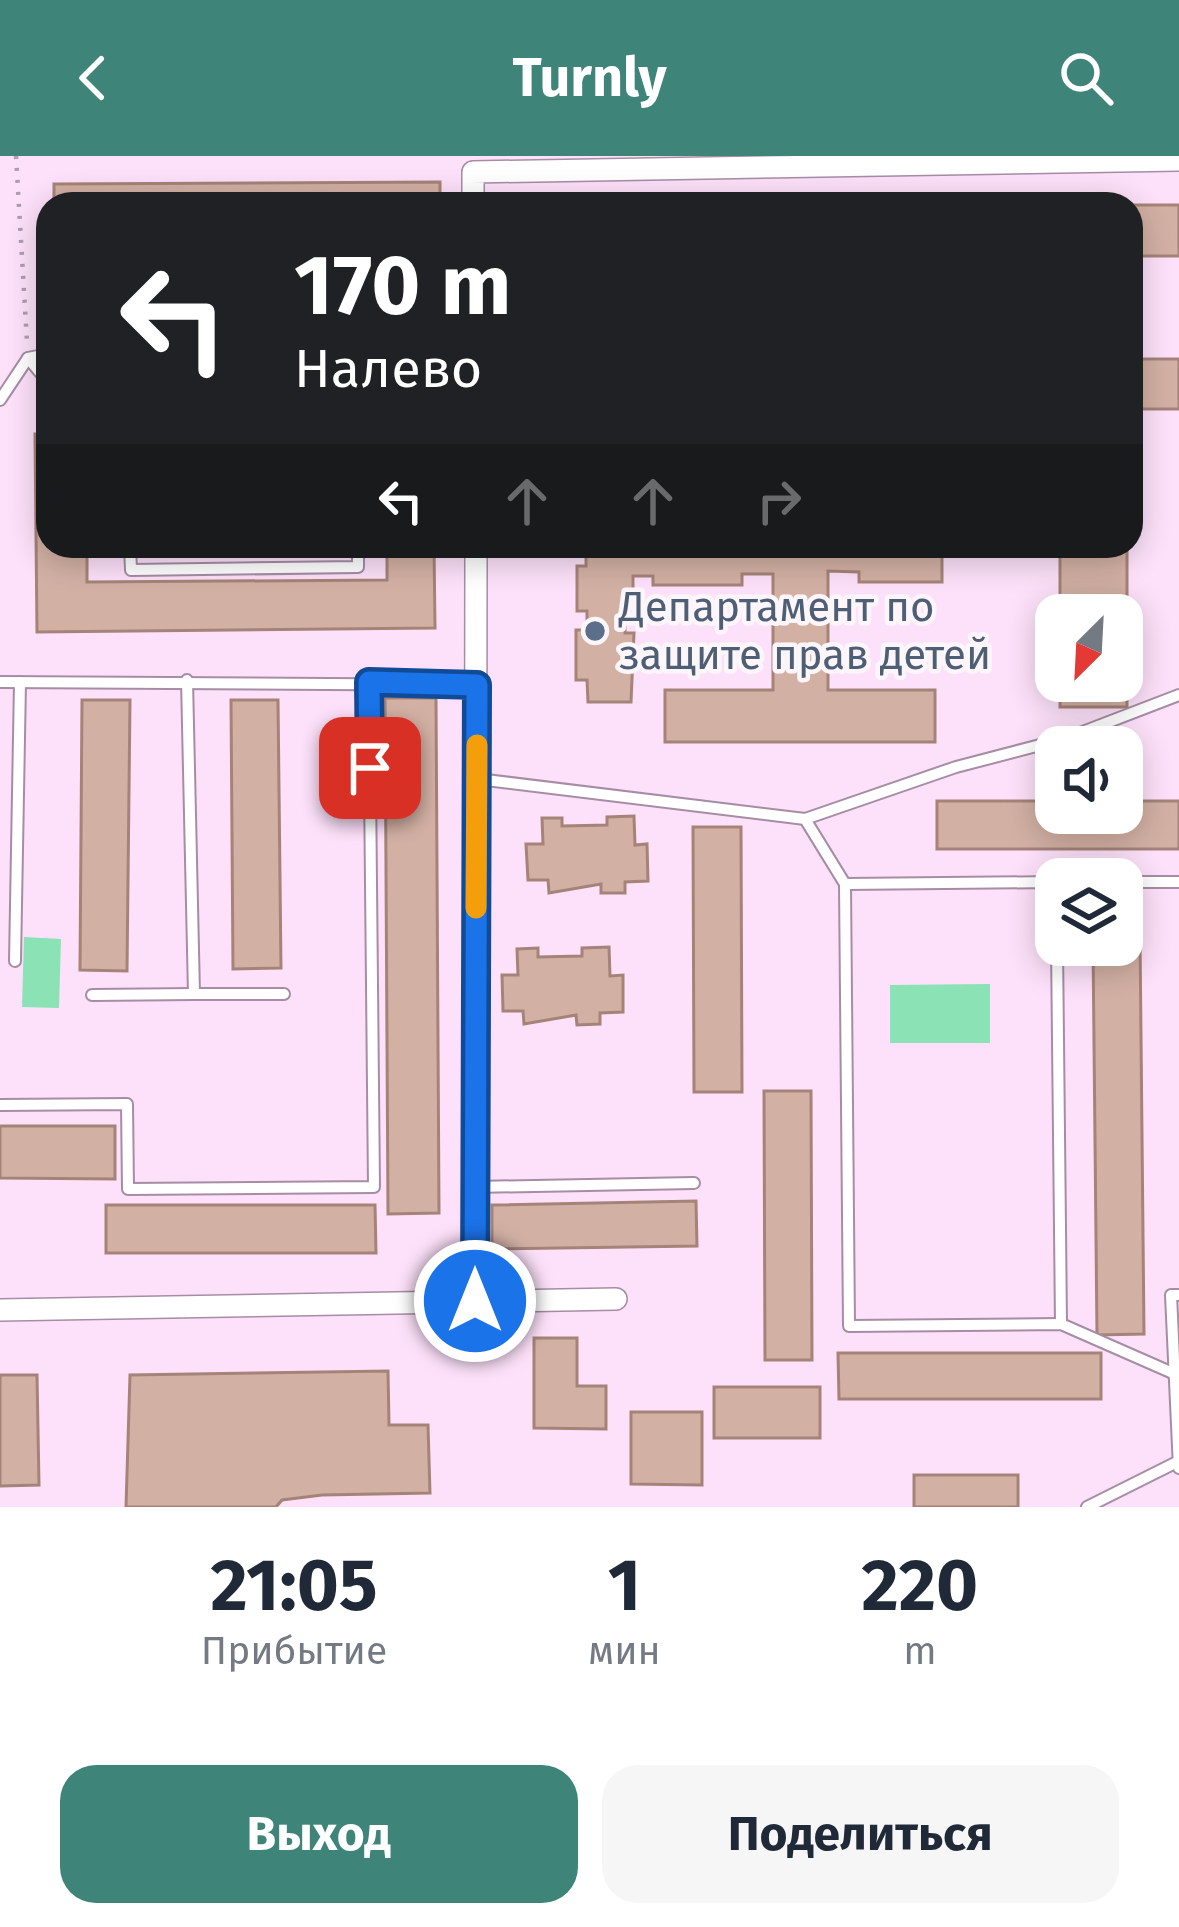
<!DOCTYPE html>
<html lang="ru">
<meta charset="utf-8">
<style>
body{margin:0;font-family:"Fira Sans",sans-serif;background:#f6f6f7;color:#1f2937;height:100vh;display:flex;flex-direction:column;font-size:45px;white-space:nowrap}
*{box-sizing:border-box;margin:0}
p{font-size:39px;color:#747a83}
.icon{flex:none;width:66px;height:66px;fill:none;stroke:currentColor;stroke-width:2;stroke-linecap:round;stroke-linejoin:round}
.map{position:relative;height:1351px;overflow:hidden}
.panel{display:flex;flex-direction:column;background:#fff;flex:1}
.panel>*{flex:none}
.hud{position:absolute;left:36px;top:36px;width:1107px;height:366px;border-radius:36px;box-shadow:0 6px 30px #0003;background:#202124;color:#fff;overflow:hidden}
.needle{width:78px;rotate:204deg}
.fabs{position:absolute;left:1035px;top:438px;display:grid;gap:24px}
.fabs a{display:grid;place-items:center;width:108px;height:108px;border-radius:24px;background:#fff;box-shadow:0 6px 30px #0003;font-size:60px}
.pin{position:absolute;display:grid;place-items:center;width:102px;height:102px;color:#fff;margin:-51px;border-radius:24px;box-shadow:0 6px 18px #0006}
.me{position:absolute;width:132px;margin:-66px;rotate:0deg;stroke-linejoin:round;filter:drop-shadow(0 0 9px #0008)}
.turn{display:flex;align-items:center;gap:42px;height:252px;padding:0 60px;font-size:54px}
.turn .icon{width:156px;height:156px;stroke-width:2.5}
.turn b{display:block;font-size:84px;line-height:102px}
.lanes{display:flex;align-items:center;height:114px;padding:0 60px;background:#0003;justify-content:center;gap:60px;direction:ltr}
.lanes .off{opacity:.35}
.eta{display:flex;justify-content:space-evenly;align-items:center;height:204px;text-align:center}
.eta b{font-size:72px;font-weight:700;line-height:84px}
.action{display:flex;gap:24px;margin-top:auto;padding:24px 60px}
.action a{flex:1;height:138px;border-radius:36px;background:#3f8479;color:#fff;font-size:48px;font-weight:700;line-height:138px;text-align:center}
.action a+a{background:#f6f6f7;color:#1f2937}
header{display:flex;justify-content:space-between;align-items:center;height:156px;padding:0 60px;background:#3f8479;color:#fff;font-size:54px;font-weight:700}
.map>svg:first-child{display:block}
.green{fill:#8ae2b5}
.building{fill:#d3b0a4;stroke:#a58378;stroke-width:3}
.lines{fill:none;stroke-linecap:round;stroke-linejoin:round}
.lane-casing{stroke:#a68da4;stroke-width:14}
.street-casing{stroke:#a68da4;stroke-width:24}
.path{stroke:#b19caf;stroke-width:4.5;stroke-dasharray:3 9;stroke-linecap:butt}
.lane{stroke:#fff;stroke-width:10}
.street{stroke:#fff;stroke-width:21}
.route-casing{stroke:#114b97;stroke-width:30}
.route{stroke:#1a73e8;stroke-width:21}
.slow{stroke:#f59e0b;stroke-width:21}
.service-dot{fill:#5c6f8a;stroke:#fcf6fb;stroke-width:4.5}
.labels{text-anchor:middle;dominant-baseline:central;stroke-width:9;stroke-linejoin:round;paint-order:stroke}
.service-label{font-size:42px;fill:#4e5e75;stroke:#fcf6fb;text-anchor:start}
</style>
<header><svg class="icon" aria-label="back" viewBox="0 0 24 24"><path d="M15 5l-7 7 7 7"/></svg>Turnly<svg class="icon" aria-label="search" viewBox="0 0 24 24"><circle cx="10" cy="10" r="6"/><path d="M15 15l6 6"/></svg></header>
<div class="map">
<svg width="1179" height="1351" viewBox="0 0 1179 1351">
<rect width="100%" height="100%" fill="#fde1fa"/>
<g class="green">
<polygon points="24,781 61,783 59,852 22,851"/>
<polygon points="990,828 990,887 890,887 890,829"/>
</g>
<g class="building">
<polygon points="440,26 440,48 54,48 54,28"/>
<rect x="1131" y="49" width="48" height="51"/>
<rect x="1131" y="203" width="48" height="50"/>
<polygon points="35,278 48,278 48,390 87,390 87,426 387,424 387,390 434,390 435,472 37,476"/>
<polygon points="586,390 942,390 942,426 859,426 859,416 828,415 828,534 935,534 935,586 665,586 665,534 773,534 773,418 742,418 742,429 653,429 653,420 633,420 633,454 625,454 625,477 634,477 631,546 588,546 587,524 576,524 576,474 587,474 587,455 577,455 577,410 586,410"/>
<polygon points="1060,393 1127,393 1127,551 1060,551 1060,525 1122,525 1122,459 1060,459"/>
<polygon points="385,542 436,542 439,1057 388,1058"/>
<polygon points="82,544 130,544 127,815 80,814"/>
<polygon points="231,544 278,544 281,812 233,813"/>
<polygon points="937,645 1056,645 1056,657 1122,657 1122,645 1179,645 1179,693 937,693"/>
<polygon points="634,660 635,689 647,688 648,725 625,726 625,737 601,737 601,728 549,737 548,724 528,724 526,688 543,688 542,662 562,662 562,670 607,669 607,661"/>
<polygon points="693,671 741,671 742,936 694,936"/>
<polygon points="1122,781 1140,781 1144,1178 1097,1179 1093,789 1122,789"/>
<polygon points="609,791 610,820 623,819 623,856 600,857 600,868 577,869 576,859 524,868 523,855 503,855 502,819 518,819 517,793 538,792 538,801 582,800 582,792"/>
<polygon points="764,935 811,935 812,1204 765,1204"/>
<polygon points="0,970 115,970 115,1023 0,1022"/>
<polygon points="696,1045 697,1090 492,1093 492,1049"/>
<polygon points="106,1049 375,1049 376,1097 106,1097"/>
<polygon points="534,1182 577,1182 577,1230 606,1230 606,1273 534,1272"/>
<polygon points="838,1197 1101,1197 1101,1243 839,1243"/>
<polygon points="388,1215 389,1269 428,1269 430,1337 322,1339 282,1344 276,1351 126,1351 130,1219"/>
<polygon points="0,1219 37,1219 39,1329 0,1330"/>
<rect x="714" y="1231" width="106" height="51"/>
<polygon points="631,1256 702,1256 702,1329 631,1328"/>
<rect x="914" y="1319" width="104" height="32"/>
</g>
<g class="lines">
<g class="lane-casing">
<g id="lane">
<polyline points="28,202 48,226"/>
<polyline points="0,244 28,202 48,198"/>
<polyline points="130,390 131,414 358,411 358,390"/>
<polyline points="187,524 194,838 284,838"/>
<polyline points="0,526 477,529"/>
<polyline points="478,623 805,663 956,611 1067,582 1179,539"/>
<polyline points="805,663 845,728 849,1170 1061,1168 1175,1218"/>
<polyline points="1122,726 1179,726"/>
<polyline points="845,728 1056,726"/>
<polyline points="1057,789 1061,1168"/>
<polyline points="15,805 20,526"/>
<polyline points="92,839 194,838"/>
<polyline points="0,949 127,948 128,1033 374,1031 369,526"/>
<polyline points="474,1031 694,1027"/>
<polyline points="1179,1139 1171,1139 1179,1312"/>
<polyline points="1087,1351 1175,1307"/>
</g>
</g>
<g class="street-casing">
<g id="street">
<polyline points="473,48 473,16 1179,4"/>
<polyline points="475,1145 476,390"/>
<polyline points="0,1154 616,1143"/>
</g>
</g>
<polyline class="path" points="16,0 27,186"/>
<use href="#lane" class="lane"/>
<use href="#street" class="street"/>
</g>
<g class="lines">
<g class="route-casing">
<polyline id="route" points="370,612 369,526 477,529 475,1145"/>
</g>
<use href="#route" class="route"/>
<polyline class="slow" points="476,752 477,589"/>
</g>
<circle class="service-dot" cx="595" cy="475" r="12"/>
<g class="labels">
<g class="service-label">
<text x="619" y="451">Департамент по<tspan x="619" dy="48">защите прав детей</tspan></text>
</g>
</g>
</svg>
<div class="fabs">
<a><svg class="needle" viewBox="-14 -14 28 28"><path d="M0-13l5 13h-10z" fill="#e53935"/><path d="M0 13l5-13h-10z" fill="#747a83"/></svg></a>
<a><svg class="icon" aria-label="sound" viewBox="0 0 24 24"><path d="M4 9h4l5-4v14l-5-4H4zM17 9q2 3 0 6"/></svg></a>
<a><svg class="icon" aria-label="layers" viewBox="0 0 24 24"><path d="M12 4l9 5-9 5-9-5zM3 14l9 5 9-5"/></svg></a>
</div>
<div class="pin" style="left:370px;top:612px;background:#d93025"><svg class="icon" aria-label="arrive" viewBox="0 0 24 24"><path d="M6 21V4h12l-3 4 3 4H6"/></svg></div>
<svg class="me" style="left:475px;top:1145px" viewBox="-20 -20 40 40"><circle r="17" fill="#1a73e8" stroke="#fff" stroke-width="3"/><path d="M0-11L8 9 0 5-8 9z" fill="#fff"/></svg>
<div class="hud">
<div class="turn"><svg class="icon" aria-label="left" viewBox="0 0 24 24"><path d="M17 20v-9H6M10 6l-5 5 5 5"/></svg><div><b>170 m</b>Налево</div></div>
<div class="lanes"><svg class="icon" aria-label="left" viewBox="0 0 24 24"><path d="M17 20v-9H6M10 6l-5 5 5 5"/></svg><svg class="icon off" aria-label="ahead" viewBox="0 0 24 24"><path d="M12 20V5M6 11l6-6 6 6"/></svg><svg class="icon off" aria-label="ahead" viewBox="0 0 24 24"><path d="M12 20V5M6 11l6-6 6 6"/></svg><svg class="icon off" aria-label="right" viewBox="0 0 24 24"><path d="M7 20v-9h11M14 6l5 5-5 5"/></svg></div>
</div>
</div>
<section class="panel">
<div class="eta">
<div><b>21:05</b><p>Прибытие</p></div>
<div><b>1</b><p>мин</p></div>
<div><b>220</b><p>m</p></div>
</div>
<div class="action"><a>Выход</a><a>Поделиться</a></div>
</section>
